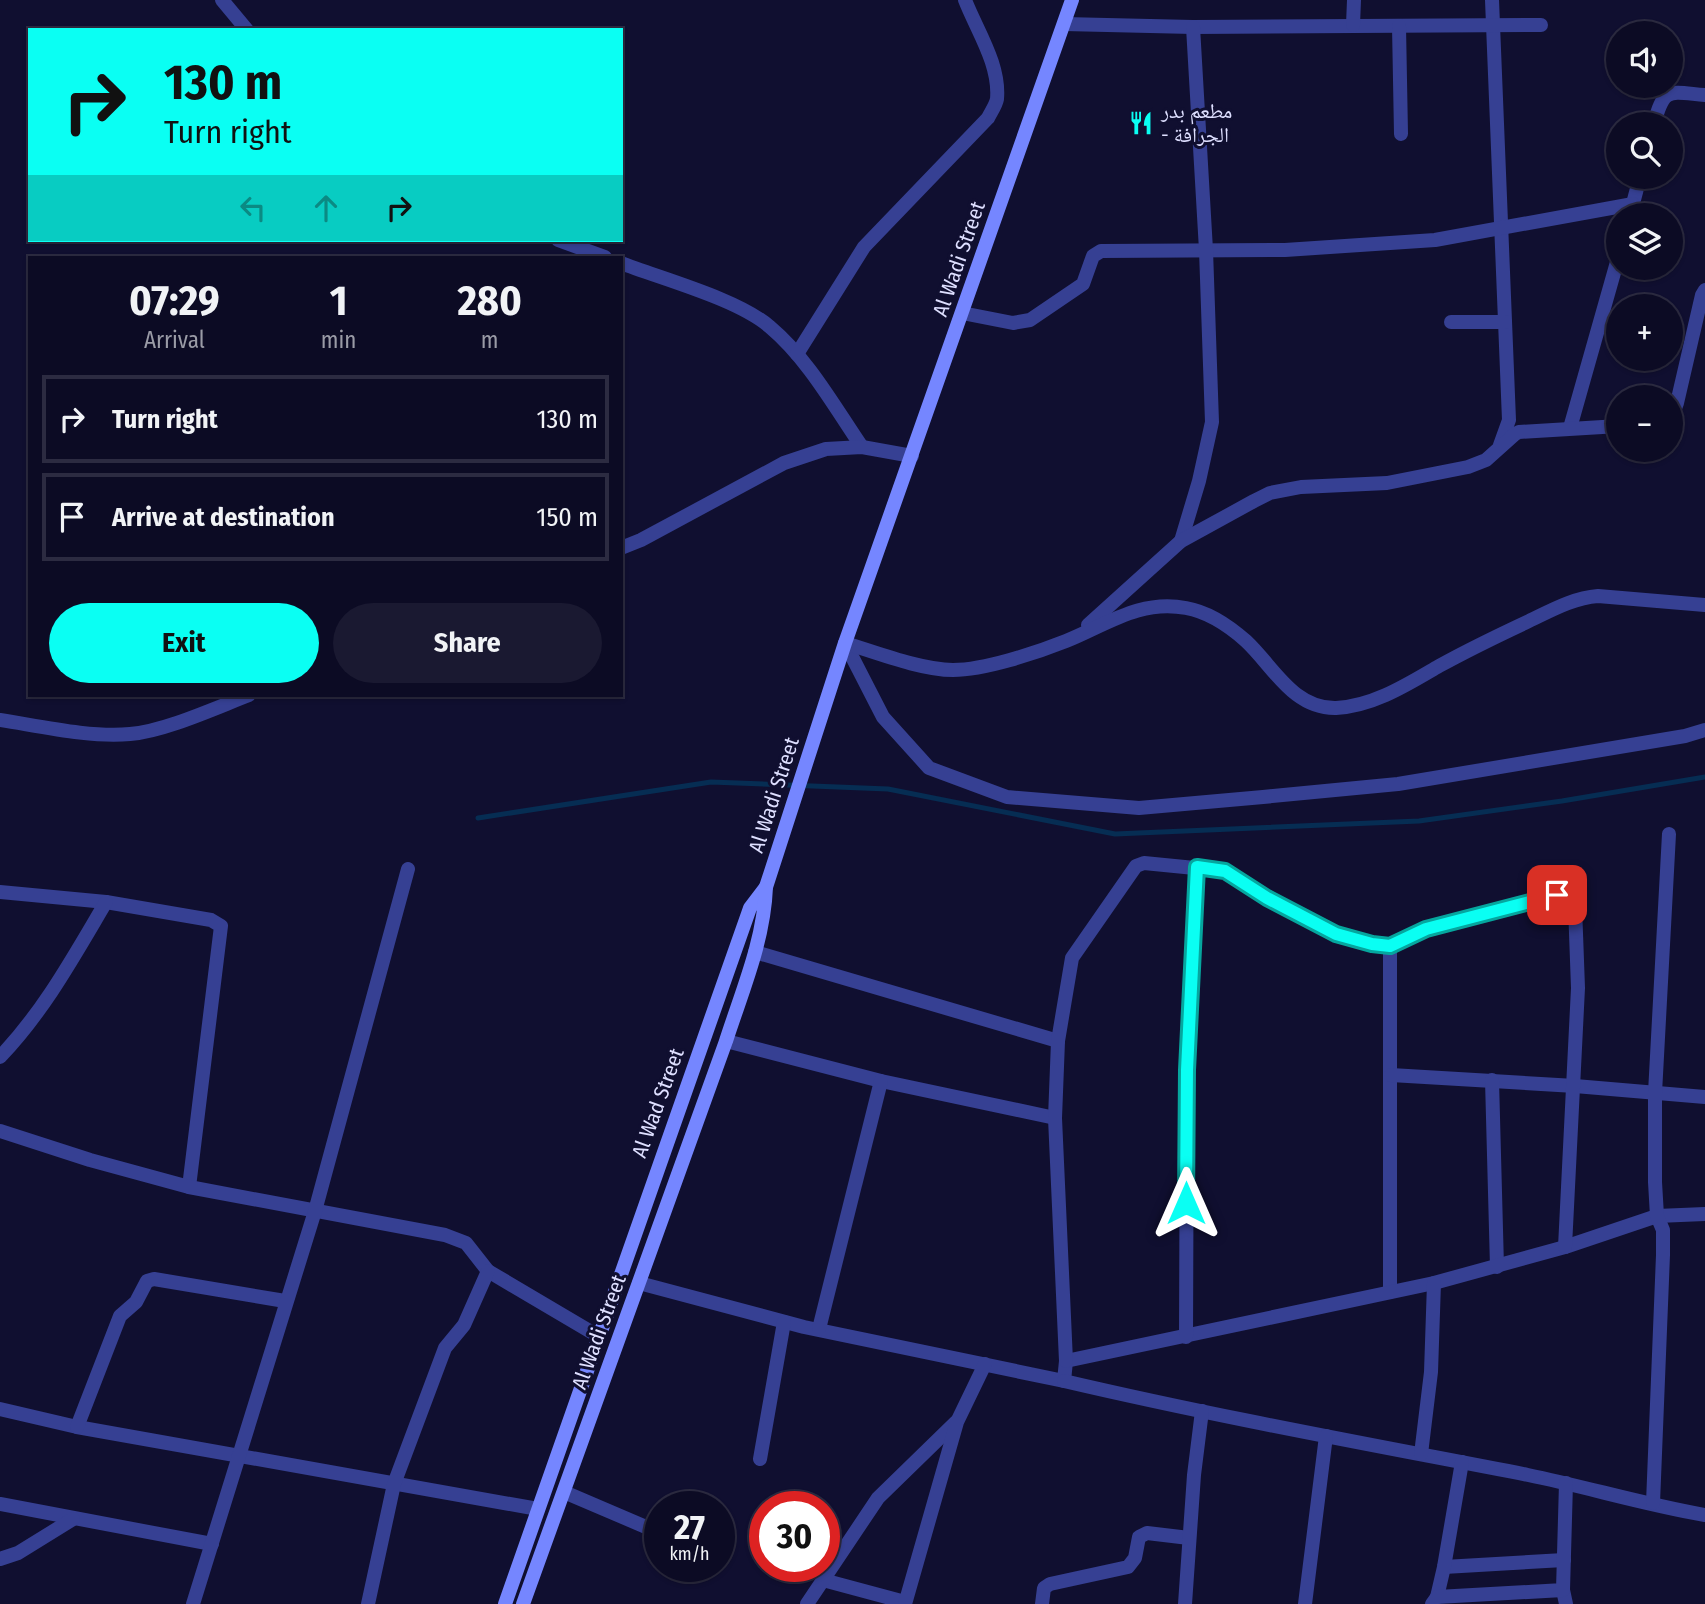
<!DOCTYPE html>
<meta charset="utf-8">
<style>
body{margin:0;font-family:"Fira Sans Condensed","Noto Naskh Arabic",sans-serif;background:#1a1931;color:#f1f3f6;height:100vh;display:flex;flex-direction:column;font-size:26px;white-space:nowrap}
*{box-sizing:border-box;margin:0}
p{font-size:23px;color:#9a9ba6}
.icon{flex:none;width:38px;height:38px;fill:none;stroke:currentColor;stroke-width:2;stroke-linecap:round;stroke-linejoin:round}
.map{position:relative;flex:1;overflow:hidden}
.details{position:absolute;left:28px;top:256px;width:595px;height:441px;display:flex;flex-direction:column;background:#0c0b24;border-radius:0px;box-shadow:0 2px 5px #0004,0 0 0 2px #2c2b41}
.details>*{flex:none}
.guide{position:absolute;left:28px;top:28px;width:595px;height:214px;border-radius:0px;box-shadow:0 2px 5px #0004,0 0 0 2px #2c2b41;background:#0afff3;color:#111;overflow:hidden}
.fabs{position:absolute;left:1606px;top:21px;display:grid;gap:14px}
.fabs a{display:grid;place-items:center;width:77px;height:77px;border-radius:50%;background:#0c0b24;box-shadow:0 2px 5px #0004,0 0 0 2px #2c2b41;font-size:35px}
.speed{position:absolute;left:644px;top:1491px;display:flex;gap:14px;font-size:35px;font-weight:700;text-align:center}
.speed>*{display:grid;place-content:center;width:91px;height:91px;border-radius:50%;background:#0c0b24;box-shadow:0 2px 5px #0004,0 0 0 2px #2c2b41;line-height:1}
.speed small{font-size:18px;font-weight:400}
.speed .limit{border:10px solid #d22;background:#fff;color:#111}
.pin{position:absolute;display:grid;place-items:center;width:60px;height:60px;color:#fff;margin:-30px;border-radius:14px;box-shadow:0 4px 10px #0006}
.me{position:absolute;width:77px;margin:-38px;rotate:0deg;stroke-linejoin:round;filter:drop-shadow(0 0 5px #0008)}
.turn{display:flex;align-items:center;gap:24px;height:147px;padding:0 21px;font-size:32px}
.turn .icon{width:91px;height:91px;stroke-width:2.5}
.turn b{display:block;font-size:49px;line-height:60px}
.lanes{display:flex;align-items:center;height:66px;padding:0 21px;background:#0003;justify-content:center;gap:35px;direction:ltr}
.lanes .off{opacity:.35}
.eta{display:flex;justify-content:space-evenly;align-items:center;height:119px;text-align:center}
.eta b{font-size:42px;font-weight:700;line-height:49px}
.primary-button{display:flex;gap:14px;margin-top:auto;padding:14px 21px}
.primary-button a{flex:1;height:80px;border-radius:42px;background:#0afff3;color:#111;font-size:28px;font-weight:700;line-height:80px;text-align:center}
.primary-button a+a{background:#1a1931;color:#f1f3f6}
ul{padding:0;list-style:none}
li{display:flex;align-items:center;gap:21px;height:88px;margin:0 14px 10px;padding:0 7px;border:4px solid #2c2b41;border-radius:0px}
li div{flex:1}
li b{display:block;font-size:26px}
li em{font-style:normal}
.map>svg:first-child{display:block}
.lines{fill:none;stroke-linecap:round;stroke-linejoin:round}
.stream{stroke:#062d53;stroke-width:5}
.street{stroke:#364093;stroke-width:14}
.secondary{stroke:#7586ff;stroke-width:14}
.route-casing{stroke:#06a69e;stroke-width:18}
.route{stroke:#0afff3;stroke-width:12}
.labels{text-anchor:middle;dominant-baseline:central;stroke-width:6;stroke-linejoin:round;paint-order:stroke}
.poi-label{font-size:21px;fill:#dedfff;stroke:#100f30;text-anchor:start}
.street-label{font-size:21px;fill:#dedfff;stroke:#100f30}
</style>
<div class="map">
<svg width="1705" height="1604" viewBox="0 0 1705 1604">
<rect width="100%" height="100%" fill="#100f30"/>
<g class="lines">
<polyline class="stream" points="478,818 711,782 888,789 1115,834 1419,821 1562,801 1705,777"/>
<g class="street">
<polyline points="222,0 247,30"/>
<polyline points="1492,0 1509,420 1500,445"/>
<polyline points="1064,24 1193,27 1541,25"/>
<polyline points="1353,25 1354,0"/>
<polyline points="1399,26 1401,134"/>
<path d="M1654,124C1664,86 1669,92 1705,95"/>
<polyline points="1630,215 1640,177"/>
<polyline points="558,240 605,257"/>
<path d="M621,263C662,279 738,299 770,327C808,359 834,406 862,447"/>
<polyline points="962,313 1013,323 1030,320 1083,284 1093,256 1101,251 1285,250 1435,240 1633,204"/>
<polyline points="1451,322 1505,322"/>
<path d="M797,354L864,247L988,118C991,112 996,105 997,99C1000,64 977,31 965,0"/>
<polyline points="1671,419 1677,403 1702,295 1705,290"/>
<polyline points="1570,428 1619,255"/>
<polyline points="1181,541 1199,481 1212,422 1206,250 1193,27"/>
<polyline points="621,548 641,540 784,463 826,449 862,447 912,456"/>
<polyline points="1088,625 1181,541 1254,501 1270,493 1301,487 1387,483 1468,467 1486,460 1515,434 1519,432 1619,426"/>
<polyline points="845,643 883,717 929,768 1007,797 1139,808 1263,797 1398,784 1685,736 1705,730"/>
<path d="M845,643C875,652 921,670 953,670C984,670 1036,653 1066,641C1106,625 1140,599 1186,608C1209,612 1228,625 1246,641C1273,666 1293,709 1336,708C1374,706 1408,684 1439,666C1468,650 1499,635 1529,621C1552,610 1573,598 1598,596L1705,605"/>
<path d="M0,720C39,726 92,738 130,734C165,731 215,708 249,695"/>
<polyline points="0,892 106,902 211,920 221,926 189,1187"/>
<polyline points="1390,946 1390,1292"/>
<polyline points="755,952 1058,1041"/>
<polyline points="726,1041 881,1081 1055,1118"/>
<path d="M0,1057C44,1011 74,956 106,902"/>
<polyline points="1391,1075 1575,1086 1705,1097"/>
<polyline points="1492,1080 1497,1267"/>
<polyline points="0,1131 90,1160 189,1187 445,1235 466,1243 488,1271 598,1336"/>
<polyline points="639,1283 804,1327 1064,1381 1066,1361 1434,1283 1565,1247 1657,1216 1705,1214"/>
<polyline points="819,1329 881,1081"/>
<polyline points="1186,1337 1187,1070 1197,867"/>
<polyline points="1066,1361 1055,1118 1058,1041 1072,958 1136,866 1144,863 1225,871 1267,898 1323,928 1350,939 1390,946 1426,929 1557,895 1571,900 1575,906 1578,988 1565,1247"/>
<path d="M1064,1381C1218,1417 1373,1445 1528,1475C1587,1487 1646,1505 1705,1515"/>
<polyline points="0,1409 77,1427 538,1509"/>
<polyline points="77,1427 120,1316 136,1302 147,1281 154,1279 285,1301"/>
<polyline points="1421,1454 1431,1372 1434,1283"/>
<polyline points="760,1459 784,1322"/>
<polyline points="564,1492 660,1533"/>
<polyline points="1653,1503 1663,1255 1663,1230 1657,1216 1655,1182 1655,1093 1669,834"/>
<polyline points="0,1504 212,1544"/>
<polyline points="0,1559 18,1553 73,1519"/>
<polyline points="1444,1567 1564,1560"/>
<polyline points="823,1580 905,1602"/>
<polyline points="1563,1590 1566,1604"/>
<polyline points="1437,1597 1444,1567 1462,1462"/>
<polyline points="193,1604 315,1211 408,869"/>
<polyline points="368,1604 394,1484 445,1348 464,1325 488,1271"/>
<polyline points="807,1604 878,1498 956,1422"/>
<polyline points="905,1604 957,1422 985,1364"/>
<polyline points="1042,1604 1044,1588 1050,1584 1128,1567 1135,1558 1139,1537 1147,1533 1189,1538"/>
<polyline points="1185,1604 1194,1475 1202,1411"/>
<polyline points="1305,1604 1326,1436"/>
<polyline points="1432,1604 1437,1597 1563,1590 1566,1483"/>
</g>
<g class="secondary">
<polyline points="505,1604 750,908 766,887"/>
<path d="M523,1604L726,1041C742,991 764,941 766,887L845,643L1072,0"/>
</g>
</g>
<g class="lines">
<g class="route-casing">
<polyline id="route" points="1186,1203 1187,1070 1197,867 1225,871 1267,898 1336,934 1372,944 1390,946 1426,929 1557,895"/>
</g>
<use href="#route" class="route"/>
</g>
<defs>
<g id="restaurant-bare" transform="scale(1.89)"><path d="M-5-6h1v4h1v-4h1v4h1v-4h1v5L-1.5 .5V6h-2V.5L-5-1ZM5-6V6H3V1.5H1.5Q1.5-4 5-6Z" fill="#0afff3" stroke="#100f30" stroke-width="2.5" paint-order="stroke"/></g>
</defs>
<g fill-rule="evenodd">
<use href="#restaurant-bare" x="1141" y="123"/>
</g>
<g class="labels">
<g class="poi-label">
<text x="1161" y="111">مطعم بدر<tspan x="1161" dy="24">- الجرافة</tspan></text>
</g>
<g class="street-label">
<text transform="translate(959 259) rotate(-71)">Al Wadi Street</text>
<text transform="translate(774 795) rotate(-72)">Al Wadi Street</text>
<text transform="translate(658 1103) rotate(-70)">Al Wad Street</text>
<text transform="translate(599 1332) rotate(-70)">Al Wadi Street</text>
</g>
</g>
</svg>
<div class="fabs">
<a><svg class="icon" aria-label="sound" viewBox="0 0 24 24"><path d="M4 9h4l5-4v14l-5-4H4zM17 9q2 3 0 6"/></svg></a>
<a><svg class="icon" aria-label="search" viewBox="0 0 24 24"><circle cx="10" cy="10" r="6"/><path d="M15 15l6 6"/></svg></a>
<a><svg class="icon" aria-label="layers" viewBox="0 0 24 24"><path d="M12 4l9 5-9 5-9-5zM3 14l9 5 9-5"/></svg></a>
<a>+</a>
<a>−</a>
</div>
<div class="speed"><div>27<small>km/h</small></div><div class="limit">30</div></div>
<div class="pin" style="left:1557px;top:895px;background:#d93025"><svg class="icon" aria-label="arrive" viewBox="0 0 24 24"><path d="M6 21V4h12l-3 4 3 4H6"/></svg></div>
<svg class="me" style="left:1186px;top:1203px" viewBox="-20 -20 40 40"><path d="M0-17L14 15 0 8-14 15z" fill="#0afff3" stroke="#fff" stroke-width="4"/></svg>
<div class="guide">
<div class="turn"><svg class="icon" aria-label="right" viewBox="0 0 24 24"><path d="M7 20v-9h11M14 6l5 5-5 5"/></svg><div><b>130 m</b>Turn right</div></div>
<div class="lanes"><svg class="icon off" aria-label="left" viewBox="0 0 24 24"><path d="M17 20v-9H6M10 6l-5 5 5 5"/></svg><svg class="icon off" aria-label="ahead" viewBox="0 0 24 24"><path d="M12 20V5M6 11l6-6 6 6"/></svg><svg class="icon" aria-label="right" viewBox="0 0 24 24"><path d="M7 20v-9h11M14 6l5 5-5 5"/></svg></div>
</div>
<section class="details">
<div class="eta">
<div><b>07:29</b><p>Arrival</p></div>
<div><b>1</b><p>min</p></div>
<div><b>280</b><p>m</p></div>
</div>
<ul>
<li><svg class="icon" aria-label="right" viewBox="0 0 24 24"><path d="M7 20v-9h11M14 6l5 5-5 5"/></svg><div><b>Turn right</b></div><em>130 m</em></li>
<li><svg class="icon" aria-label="arrive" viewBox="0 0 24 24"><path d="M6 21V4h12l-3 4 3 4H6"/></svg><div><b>Arrive at destination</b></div><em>150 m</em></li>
</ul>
<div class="primary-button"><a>Exit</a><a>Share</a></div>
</section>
</div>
